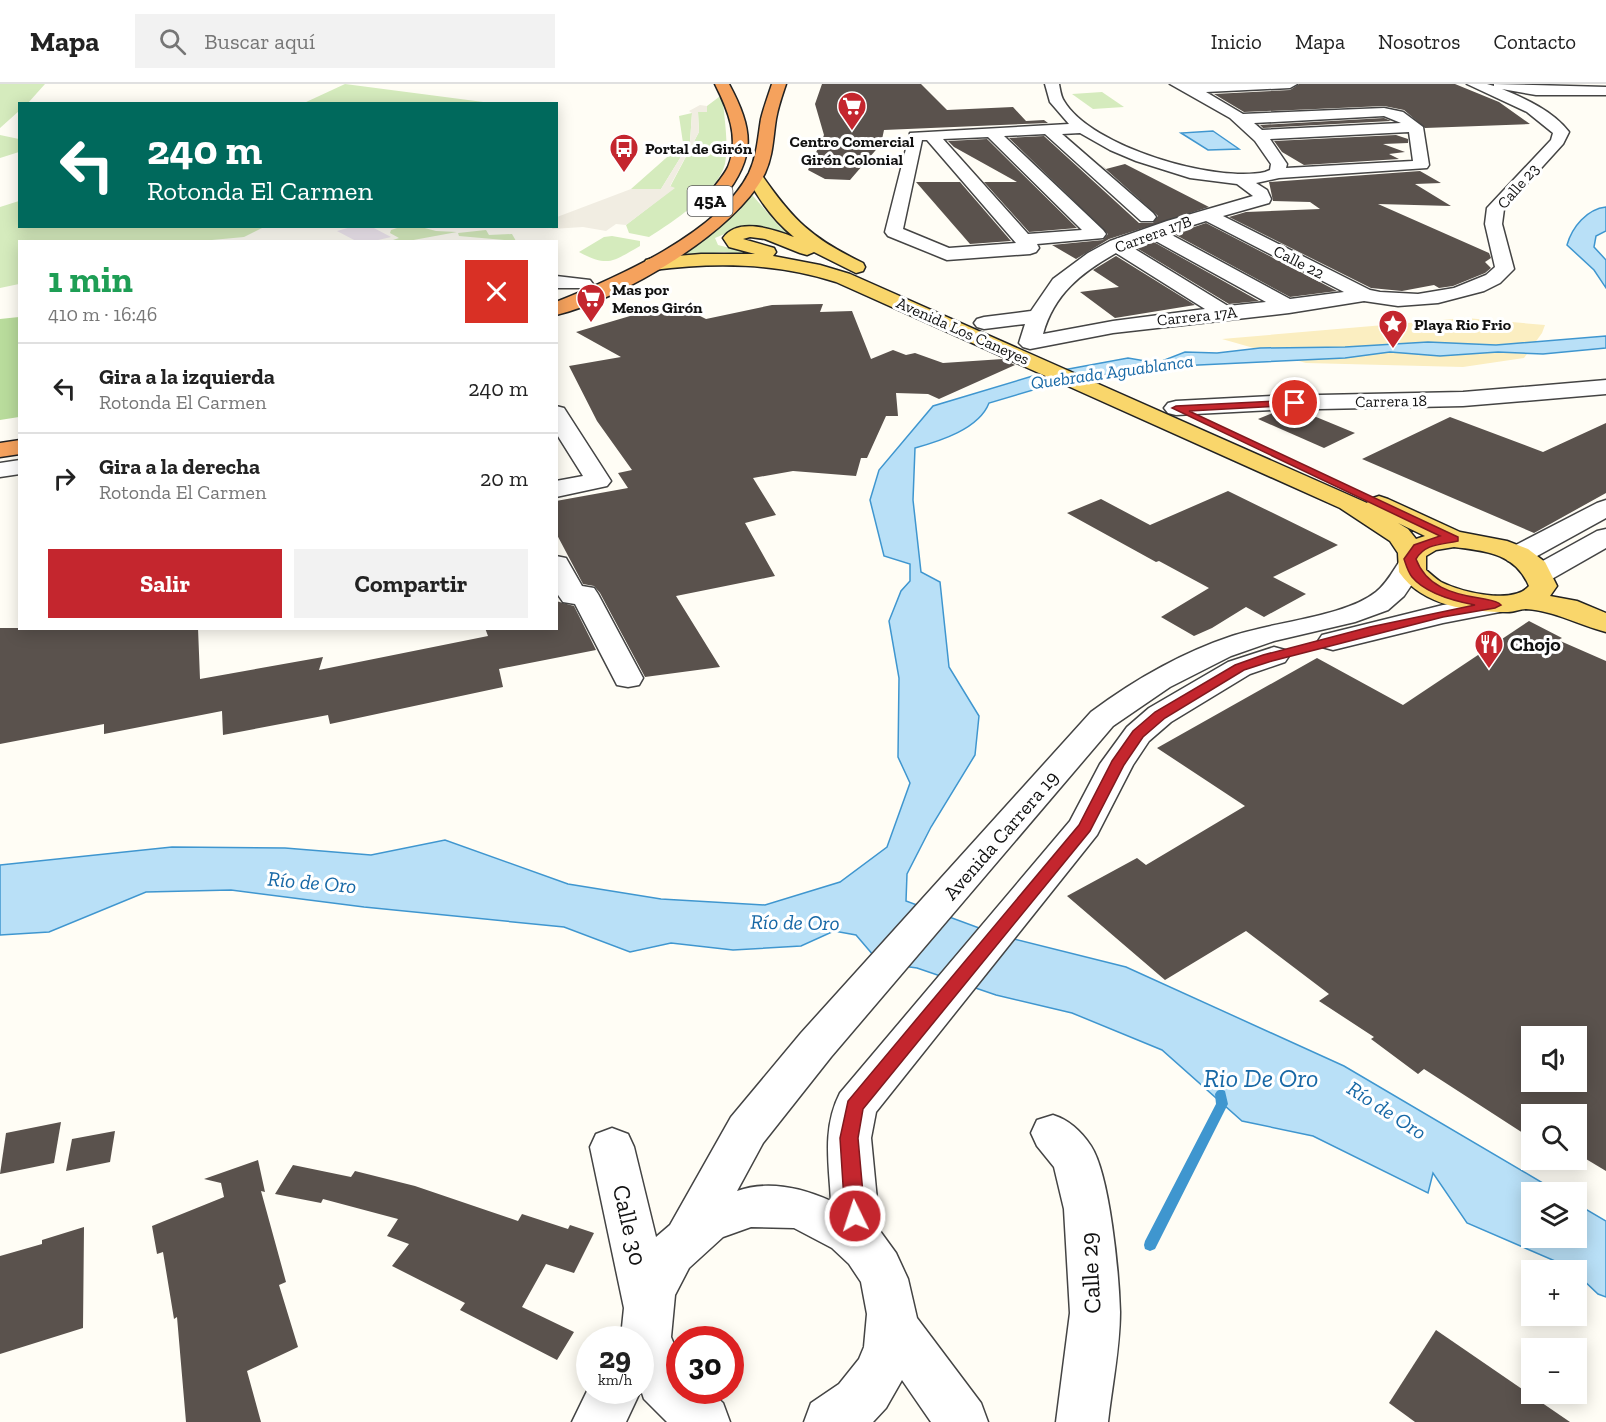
<!DOCTYPE html>
<html lang="es">
<meta charset="utf-8">
<style>
body{margin:0;font-family:"Zilla Slab",serif;background:#f2f2f2;color:#222;height:100vh;display:flex;flex-direction:column;font-size:22px;white-space:nowrap}
*{box-sizing:border-box;margin:0}
p{font-size:20px;color:#767676}
.icon{flex:none;width:33px;height:33px;fill:none;stroke:currentColor;stroke-width:2;stroke-linecap:round;stroke-linejoin:round}
.map{position:relative;flex:1;overflow:hidden}
.panel{position:absolute;left:18px;top:156px;width:540px;height:390px;display:flex;flex-direction:column;background:#fff;border-radius:0px;box-shadow:0 3px 15px #0003}
.panel>*{flex:none}
.top-card{position:absolute;left:18px;top:18px;width:540px;height:126px;border-radius:0px;box-shadow:0 3px 15px #0003;background:#00695c;color:#fff;overflow:hidden}
.tools{position:absolute;left:1521px;top:942px;display:grid;gap:12px}
.tools a{display:grid;place-items:center;width:66px;height:66px;border-radius:0px;background:#fff;box-shadow:0 3px 15px #0003;font-size:30px}
.speed{position:absolute;left:576px;top:1242px;display:flex;gap:12px;font-size:30px;font-weight:700;text-align:center}
.speed>*{display:grid;place-content:center;width:78px;height:78px;border-radius:50%;background:#fff;box-shadow:0 3px 15px #0003;line-height:1}
.speed small{font-size:15px;font-weight:400}
.speed .limit{border:9px solid #d22;background:#fff;color:#111}
.pin{position:absolute;display:grid;place-items:center;width:51px;height:51px;color:#fff;margin:-26px;border:3px solid #fff;border-radius:50%;box-shadow:0 2px 6px #0007}
.me{position:absolute;width:66px;margin:-33px;rotate:356deg;stroke-linejoin:round;filter:drop-shadow(0 0 4px #0008)}
.turn{display:flex;align-items:center;gap:21px;height:126px;padding:0 30px;font-size:27px}
.turn .icon{width:78px;height:78px;stroke-width:2.5}
.turn b{display:block;font-size:42px;line-height:51px}
.round{display:grid;place-items:center;flex:none;width:63px;height:63px;border-radius:0px;background:#f2f2f2}
.head{display:flex;align-items:center;justify-content:space-between;height:102px;padding:0 30px}
h1{font-size:36px;font-weight:700;line-height:45px;color:#1e9e55}
.cta{display:flex;gap:12px;margin-top:auto;padding:12px 30px}
.cta a{flex:1;height:69px;border-radius:0px;background:#c4262e;color:#fff;font-size:24px;font-weight:700;line-height:69px;text-align:center}
.cta a+a{background:#f2f2f2;color:#222}
ul{padding:0;list-style:none}
li{display:flex;align-items:center;gap:18px;height:90px;padding:0 30px;border-top:2px solid #e0e0e0}
li div{flex:1}
li b{display:block;font-size:22px}
li em{font-style:normal}
header{display:flex;align-items:center;gap:36px;box-sizing:border-box;height:84px;padding:0 30px;background:#fff;border-bottom:2px solid #e0e0e0}
header strong{font-size:28px}
nav{display:flex;gap:33px;margin-inline-start:auto;font-size:21px}
.search{width:420px;height:54px;background:#f2f2f2;display:flex;align-items:center;gap:15px;box-sizing:border-box;padding:0 21px;border-radius:0px;color:#767676;font-size:22px}
.map>svg:first-child{display:block}
.industrial{fill:#eee6ef}
.green{fill:#d5ebbd}
.forest{fill:#b9dc9c}
.sand{fill:#fbeec1}
.plaza{fill:#f1ede2}
.water{fill:#b9e0f7;stroke:#3f96cf;stroke-width:1.5}
.lines{fill:none;stroke-linecap:round;stroke-linejoin:round}
.stream{fill:#3f96cf;fill-rule:evenodd}
.building{fill:#5a524d;fill-rule:evenodd}
.minor-casing{stroke:#444;stroke-width:3}
.major-casing{stroke:#222;stroke-width:3}
.highway-casing{stroke:#222;stroke-width:3}
.minor{fill:#fff;fill-rule:evenodd}
.major{fill:#f9d66b;fill-rule:evenodd}
.highway{fill:#f5a25d;fill-rule:evenodd}
.route{fill:#c4262e;stroke:#7f191e;stroke-width:1.5}
.labels{text-anchor:middle;dominant-baseline:central;stroke-width:6;stroke-linejoin:round;paint-order:stroke}
.far-poi-label{font-size:16px;font-weight:bold;fill:#111;stroke:#fff;text-anchor:start}
.far-street-label{font-size:16px;fill:#111;stroke:#fff}
.shield{fill:#fff;stroke:#585858;stroke-width:1.5}
.shield-label{font-size:18px;font-weight:bold;fill:#111}
.far-water-label{font-size:18px;font-style:italic;fill:#1768a6;stroke:#fff}
.poi-label{font-size:20px;font-weight:bold;fill:#111;stroke:#fff;text-anchor:start}
.street-label{font-size:20px;fill:#111;stroke:#fff}
.water-label{font-size:21px;font-style:italic;fill:#1768a6;stroke:#fff}
.near-street-label{font-size:24px;fill:#111;stroke:#fff}
.near-water-label{font-size:26px;font-style:italic;fill:#1768a6;stroke:#fff}
</style>
<header>
<strong>Mapa</strong>
<div class="search"><svg class="icon" aria-label="search" viewBox="0 0 24 24"><circle cx="10" cy="10" r="6"/><path d="M15 15l6 6"/></svg>Buscar aquí</div>
<nav><a>Inicio</a><a>Mapa</a><a>Nosotros</a><a>Contacto</a></nav>
</header>
<div class="map">
<svg width="1606" height="1338" viewBox="0 0 1606 1338">
<rect width="100%" height="100%" fill="#fffdf5"/>
<polygon class="industrial" points="355,142 372,143 391,153 374,157 356,157 337,147"/>
<g class="green">
<polygon points="0,0 45,0 28,19 20,20 19,27 0,44"/>
<polygon points="345,0 491,19 304,19"/>
<polygon points="1102,8 1124,23 1093,25 1072,10"/>
<path d="M719,13L723,15C724,35 729,59 725,80C718,108 673,138 649,153L629,149L626,141L674,104L670,103L699,48L698,28H706L707,22Z"/>
<polygon points="692,29 690,58 661,105 631,105 683,59 679,32"/>
<polygon points="0,51 19,55 19,68 0,74"/>
<polygon points="754,106 753,112 781,144 810,163 734,146 715,154 718,161 769,174 724,168 683,172 740,126"/>
<polygon points="19,117 20,142 264,143 244,153 201,157 20,158 19,200 0,204 0,123"/>
<polygon points="400,143 421,143 436,147 457,148 408,157 390,157 399,154 390,149 391,146"/>
<polygon points="486,146 489,151 512,150 516,157 550,157 515,157 459,152 458,149"/>
<path d="M612,152L640,157V162C613,177 609,184 579,168L604,153Z"/>
</g>
<polygon class="forest" points="19,233 19,333 0,336 0,235"/>
<polygon class="sand" points="1466,234 1545,241 1542,249 1524,274 1463,283 1306,279 1222,255"/>
<polygon class="plaza" points="700,21 707,22 707,28 698,28 699,48 670,102 675,104 626,141 616,140 606,147 583,143 552,145 553,143 556,142 557,133 631,105 661,105 690,58 692,29 689,27"/>
<g class="water">
<polygon points="1213,47 1239,65 1208,66 1181,49"/>
<path d="M1606,123V147L1596,152L1594,163L1606,176V204L1594,186L1567,161C1572,143 1587,125 1606,123Z"/>
<path d="M1606,252V264L1543,270L1498,268L1440,272L1390,268L1345,274L1157,283L1067,296L989,319C979,345 940,357 915,364L913,416L921,488L940,498L949,583L979,632L975,671L931,743L907,790L906,817L998,851L1126,883L1344,982L1558,1108H1532V1154H1576L1577,1120L1606,1137V1213L1598,1210L1577,1190L1576,1186L1467,1139L1433,1089L1428,1109L1313,1052L1242,1037L1162,966L1072,929L996,911L917,884L880,879L856,851L834,847L801,862L733,866L671,859L630,868L564,843L364,823L231,806L146,808L49,848L0,851V781L172,763L285,764L371,771L445,756L568,800L661,815L765,821L840,798L887,763L910,699L898,673L899,594L889,537L901,507L910,497V480L884,472L870,416L879,386L933,322L1036,291L1128,274L1157,279L1185,268L1217,269L1260,264L1345,263L1428,258L1496,261Z"/>
</g>
<g class="lines">
<polygon class="stream" points="1221,1005 1225,1007 1228,1020 1155,1165 1150,1167 1145,1165 1144,1161 1145,1157 1216,1020 1215,1010 1217,1007"/>
</g>
<g class="building">
<polygon points="822,0 921,0 947,26 1013,23 1026,37 1044,36 1048,39 884,46 881,60 850,96 825,95 808,86 824,51 815,20"/>
<polygon points="1299,0 1455,0 1499,18 1530,40 1425,44 1404,26 1384,22 1244,28 1214,10 1290,6"/>
<polygon points="1384,34 1391,37 1263,44 1260,41"/>
<polygon points="1396,51 1408,55 1408,59 1383,60 1405,68 1389,70 1399,75 1304,81 1282,68 1274,57"/>
<polygon points="1044,52 1139,139 1153,139 1158,132 1100,80 1106,85 1125,80 1209,123 1109,155 1076,175 1052,161 1103,156 1108,150 1009,54"/>
<polygon points="987,55 1077,144 1029,148 984,98 1017,98 954,63 948,57"/>
<polygon points="1420,87 1441,99 1415,100 1451,122 1378,120 1489,169 1491,174 1485,178 1491,184 1485,189 1453,202 1439,204 1434,201 1402,207 1371,204 1229,133 1246,128 1320,125 1310,118 1273,117 1269,98"/>
<polygon points="916,98 960,98 1011,157 970,160"/>
<polygon points="1206,139 1337,207 1290,213 1174,150"/>
<polygon points="1152,157 1259,217 1229,220 1135,163"/>
<polygon points="1116,172 1195,221 1115,234 1080,208 1119,203 1093,186"/>
<polygon points="674,219 706,235 772,221 823,220 820,228 852,227 871,275 893,266 906,271 915,269 943,279 1003,275 1015,281 939,315 928,310 896,309 898,332 886,332 867,374 861,374 856,392 793,387 753,394 776,431 745,439 775,492 676,512 720,583 645,593 600,509 594,502 583,500 556,449 556,417 628,404 618,389 632,386 597,337 569,282 621,273 576,248"/>
<polygon points="1275,328 1304,328 1355,349 1324,364 1258,335"/>
<polygon points="1450,333 1543,368 1606,339 1606,409 1534,449 1362,375"/>
<polygon points="1228,407 1338,461 1273,493 1306,510 1264,533 1246,523 1212,544 1194,552 1161,533 1209,504 1159,477 1156,478 1067,429 1101,415 1150,441"/>
<polygon points="556,517 574,522 596,566 499,585 503,603 330,640 328,631 223,651 222,627 104,650 104,640 0,660 0,544 198,544 200,595 323,573 319,586 488,552 485,544 556,544"/>
<path d="M1529,537L1562,554L1558,556L1606,577V1087L1576,1069V1030H1532V1055L1424,985L1418,990L1371,955L1374,953L1319,917L1329,910L1246,847L1165,896L1067,812L1137,774L1146,781L1245,722L1157,664L1317,574L1403,621ZM1532,952H1576V998H1532Z"/>
<polygon points="61,1038 54,1079 0,1090 6,1049"/>
<polygon points="115,1047 110,1078 66,1087 72,1055"/>
<polygon points="258,1076 265,1108 261,1107 286,1198 279,1201 298,1263 247,1287 261,1338 186,1338 177,1233 174,1235 163,1168 157,1170 152,1142 224,1113 221,1099 204,1095"/>
<polygon points="293,1081 351,1093 355,1087 415,1102 518,1137 522,1130 568,1145 570,1141 594,1149 574,1189 546,1180 522,1223 574,1248 557,1276 460,1226 465,1219 392,1182 409,1160 387,1152 398,1135 323,1115 321,1119 275,1110"/>
<polygon points="84,1143 83,1244 0,1270 0,1172 42,1160 42,1156"/>
<polygon points="1436,1246 1570,1338 1415,1338 1389,1319"/>
</g>
<g class="lines">
<g class="minor-casing">
<g id="minor">
<path d="M1045,0H1059C1060,5 1061,13 1064,17C1091,63 1215,99 1265,88L1270,86L1271,80L1255,57L1230,34L1170,0H1297L1290,4L1206,8L1243,30L1384,24L1403,28L1423,43L1429,81L1427,84L1279,94L1256,99L1267,106L1271,115L1269,119L1223,132L1370,206L1380,208L1418,210L1454,204L1486,191L1495,183L1485,140L1487,124L1551,56L1553,49L1527,28L1467,0H1487L1494,2V0L1606,3V11H1536L1502,5C1526,15 1553,27 1569,48L1563,60L1504,125L1502,140L1514,185L1500,199L1484,207L1438,219L1398,222L1364,217L1289,229L1113,249L1030,265L1023,263L1019,259L1025,240L984,245L977,243L974,239L977,235L984,233L1031,227L1053,195L1088,169L1110,157L1167,137L1253,112L1237,100L1190,94L1136,77L1110,66L1080,49L1062,50L1153,129L1156,133L1153,137H1141L1045,50L1004,52L1103,146L1106,150L1103,154L1037,160L1039,164L1036,168L1030,170L947,176L888,152L885,148L910,49L1069,40L1050,18ZM1384,32L1401,39L1262,46L1254,39ZM1409,48L1413,77L1286,84L1287,80L1270,55ZM988,53L1082,146L1028,150L943,55ZM922,56H927L1016,159L949,164L903,145ZM1206,137L1344,208L1290,215L1168,149ZM1152,155L1266,218L1228,222L1130,162ZM1116,169L1205,225L1113,237L1043,250C1054,210 1081,189 1116,169Z"/>
<polygon points="556,192 590,196 593,200 590,204 556,204"/>
<polygon points="1606,296 1606,310 1463,322 1272,326 1176,331 1168,329 1164,324 1168,319 1176,317 1272,312 1463,308"/>
<polygon points="556,322 564,324 611,397 607,402 556,413 556,397 583,392 556,349"/>
<polygon points="20,376 20,390 0,393 0,379"/>
<polygon points="1606,416 1606,434 1528,477 1518,479 1508,477 1504,471 1508,465 1597,419"/>
<polygon points="1606,445 1606,464 1550,496 1540,498 1530,496 1526,490 1530,484 1597,447"/>
<polygon points="556,472 566,474 582,502 594,504 598,510 643,594 639,601 628,603 617,601 575,520 563,518 556,508"/>
<path d="M1411,473L1421,475L1425,481L1404,512L1388,526L1355,538L1274,557L1231,572L1170,603L1113,642L831,973L763,1059L737,1107C768,1096 802,1104 831,1117C829,1080 822,1044 840,1009L1070,737L1100,680L1127,643L1149,624L1228,578L1274,563L1285,566L1289,572L1285,578L1250,590L1171,638L1149,657L1133,681L1097,751L876,1028L871,1054L880,1147L896,1169L908,1195L917,1234L981,1319L988,1338H931L902,1296L886,1324L873,1338H804L811,1319L839,1300L859,1275L864,1263L867,1230L861,1198L849,1180L832,1164L794,1144L751,1143L723,1153L689,1184L675,1211L671,1253L680,1275V1306H709L723,1319L730,1338H667L644,1315L641,1306L626,1338H572L590,1301V1306H640V1256H622L621,1253L624,1224L590,1063L596,1050L612,1044L628,1050L634,1063L656,1153L670,1141L731,1033L801,949L1091,628C1134,596 1181,569 1232,552C1272,538 1345,533 1376,508C1387,499 1393,487 1401,475Z"/>
<polygon points="1495,512 1505,515 1509,521 1505,527 1443,539 1333,566 1322,563 1318,557 1322,551 1443,521"/>
<path d="M1053,1031C1069,1036 1081,1047 1091,1062C1110,1091 1119,1191 1120,1228C1120,1264 1112,1302 1108,1338H1056L1070,1229L1064,1125L1054,1083L1037,1062L1031,1049L1037,1036Z"/>
</g>
</g>
<g class="major-casing">
<path id="major" d="M755,88L761,90C793,136 811,154 863,179L865,183L863,187L856,189L814,168L807,171L800,169L765,155L750,153L743,155L774,164L776,168L773,172L820,181L850,190L1367,419L1370,415L1379,412L1388,415L1460,448L1507,457L1528,465L1545,478L1557,502L1550,512L1577,517L1606,529V548C1579,541 1555,527 1526,525C1520,525 1514,528 1508,528C1469,528 1422,522 1399,488L1398,469L1390,457L1340,424L836,198C776,179 716,178 653,186L646,184L644,180L646,176L653,174L701,170H755L729,163L723,154C738,132 775,146 794,153C774,137 759,116 747,93ZM1398,439L1425,452L1416,455L1408,445ZM1454,463C1486,467 1515,469 1529,502C1513,521 1461,508 1441,498C1436,495 1431,490 1426,486V472L1436,466Z"/>
</g>
<g class="highway-casing">
<g id="highway">
<path d="M715,0H729C753,45 757,72 723,114L717,115L709,110C715,101 723,93 728,83C740,54 728,26 715,0Z"/>
<path d="M772,0H786C782,12 778,23 776,35C773,54 773,72 765,89C737,148 619,216 556,231V218C616,194 719,149 749,89C757,72 758,53 761,35C764,23 768,12 772,0Z"/>
<polygon points="20,356 20,370 0,373 0,359"/>
</g>
</g>
<use href="#minor" class="minor"/>
<use href="#major" class="major"/>
<use href="#highway" class="highway"/>
</g>
<path class="route" d="M1295,316L1298,317V321L1189,327L1458,453V457C1441,461 1426,459 1416,475C1426,502 1452,510 1479,514C1487,516 1496,516 1501,521L1495,524L1443,533L1272,577L1244,586L1165,634L1143,653L1124,681L1090,747L863,1025L858,1054L865,1132L862,1138L855,1140L848,1138L845,1132L840,1054L848,1017L1079,741L1112,677L1133,647L1155,628L1235,581L1263,571L1370,543L1475,521C1454,517 1426,510 1412,493C1408,488 1406,481 1404,475L1414,461L1440,452L1172,324L1176,322Z"/>
<defs>
<g id="supermarket-pin" transform="scale(1.5)"><path d="M0 17L-7.5 6A9.5 9.5 0 1 1 7.5 6Z" fill="#c4262e" stroke="#fff"/><path d="M-6-5.5h2.5l.6 2H6L4.5 2H-2.5L-4.4-4H-6ZM-1.5 3.2a1.3 1.3 0 1 0 .1 0ZM3 3.2a1.3 1.3 0 1 0 .1 0Z" fill="#fff"/></g>
<g id="bus-pin" transform="scale(1.5)"><path d="M0 17L-7.5 6A9.5 9.5 0 1 1 7.5 6Z" fill="#c4262e" stroke="#fff"/><path d="M-5-6H5V4H4V6H2V4H-2V6H-4V4H-5ZM-3.5-4V0h7V-4ZM-3.5 1.2v1.5H-2V1.2ZM2 1.2v1.5H3.5V1.2Z" fill="#fff"/></g>
<g id="sight-pin" transform="scale(1.5)"><path d="M0 17L-7.5 6A9.5 9.5 0 1 1 7.5 6Z" fill="#c4262e" stroke="#fff"/><path d="M0-6L1.8-2.2L6-1.7L2.9 1.2L3.7 5.4L0 3.3L-3.7 5.4L-2.9 1.2L-6-1.7L-1.8-2.2Z" fill="#fff"/></g>
<g id="restaurant-pin" transform="scale(1.5)"><path d="M0 17L-7.5 6A9.5 9.5 0 1 1 7.5 6Z" fill="#c4262e" stroke="#fff"/><path d="M-5-6h1v4h1v-4h1v4h1v-4h1v5L-1.5 .5V6h-2V.5L-5-1ZM5-6V6H3V1.5H1.5Q1.5-4 5-6Z" fill="#fff"/></g>
</defs>
<g fill-rule="evenodd">
<use href="#supermarket-pin" x="852" y="22"/>
<use href="#bus-pin" x="624" y="64"/>
<use href="#supermarket-pin" x="591" y="214"/>
<use href="#sight-pin" x="1393" y="240"/>
<use href="#restaurant-pin" x="1489" y="560"/>
</g>
<g class="labels">
<g class="far-poi-label">
<text x="852" y="57" text-anchor="middle">Centro Comercial<tspan x="852" dy="18">Girón Colonial</tspan></text>
<text x="645" y="64">Portal de Girón</text>
<text x="612" y="205">Mas por<tspan x="612" dy="18">Menos Girón</tspan></text>
<text x="1414" y="240">Playa Rio Frio</text>
</g>
<g class="far-street-label">
<text transform="translate(1518 102) rotate(-49)">Calle 23</text>
<text transform="translate(1153 150) rotate(-20)">Carrera 17B</text>
<text transform="translate(1299 178) rotate(27)">Calle 22</text>
<text transform="translate(1197 232) rotate(-6)">Carrera 17A</text>
<text transform="translate(963 247) rotate(24)">Avenida Los Caneyes</text>
<text transform="translate(1391 317) rotate(-1)">Carrera 18</text>
</g>
<rect class="shield" x="687.5" y="102" width="45" height="30" rx="4.5"/>
<g class="shield-label">
<text x="710" y="117">45A</text>
</g>
<g class="far-water-label">
<text transform="translate(1112 288) rotate(-8)">Quebrada Aguablanca</text>
</g>
<g class="poi-label">
<text x="1510" y="560">Chojo</text>
</g>
<g class="street-label">
<text transform="translate(1001 751) rotate(-49)">Avenida Carrera 19</text>
</g>
<g class="water-label">
<text transform="translate(312 798) rotate(5)">Río de Oro</text>
<text transform="translate(795 838) rotate(1)">Río de Oro</text>
<text transform="translate(1387 1026) rotate(33)">Río de Oro</text>
</g>
<g class="near-street-label">
<text transform="translate(630 1141) rotate(77)">Calle 30</text>
<text transform="translate(1090 1189) rotate(-93)">Calle 29</text>
</g>
<g class="near-water-label">
<text x="1261" y="994">Rio De Oro</text>
</g>
</g>
</svg>
<div class="tools">
<a><svg class="icon" aria-label="sound" viewBox="0 0 24 24"><path d="M4 9h4l5-4v14l-5-4H4zM17 9q2 3 0 6"/></svg></a>
<a><svg class="icon" aria-label="search" viewBox="0 0 24 24"><circle cx="10" cy="10" r="6"/><path d="M15 15l6 6"/></svg></a>
<a><svg class="icon" aria-label="layers" viewBox="0 0 24 24"><path d="M12 4l9 5-9 5-9-5zM3 14l9 5 9-5"/></svg></a>
<a>+</a>
<a>−</a>
</div>
<div class="speed"><div>29<small>km/h</small></div><div class="limit">30</div></div>
<div class="pin" style="left:1295px;top:319px;background:#d93025"><svg class="icon" aria-label="arrive" viewBox="0 0 24 24"><path d="M6 21V4h12l-3 4 3 4H6"/></svg></div>
<svg class="me" style="left:855px;top:1132px" viewBox="-20 -20 40 40"><circle r="17" fill="#c4262e" stroke="#fff" stroke-width="3"/><path d="M0-11L8 9 0 5-8 9z" fill="#fff"/></svg>
<div class="top-card">
<div class="turn"><svg class="icon" aria-label="left" viewBox="0 0 24 24"><path d="M17 20v-9H6M10 6l-5 5 5 5"/></svg><div><b>240 m</b>Rotonda El Carmen</div></div>
</div>
<section class="panel">
<div class="head"><div><h1>1 min</h1><p>410 m · 16:46</p></div><a class="round" style="background:#d93025;color:#fff"><svg class="icon" aria-label="close" viewBox="0 0 24 24"><path d="M6 6l12 12M18 6L6 18"/></svg></a></div>
<ul>
<li><svg class="icon" aria-label="left" viewBox="0 0 24 24"><path d="M17 20v-9H6M10 6l-5 5 5 5"/></svg><div><b>Gira a la izquierda</b><p>Rotonda El Carmen</p></div><em>240 m</em></li>
<li><svg class="icon" aria-label="right" viewBox="0 0 24 24"><path d="M7 20v-9h11M14 6l5 5-5 5"/></svg><div><b>Gira a la derecha</b><p>Rotonda El Carmen</p></div><em>20 m</em></li>
</ul>
<div class="cta"><a>Salir</a><a>Compartir</a></div>
</section>
</div>
